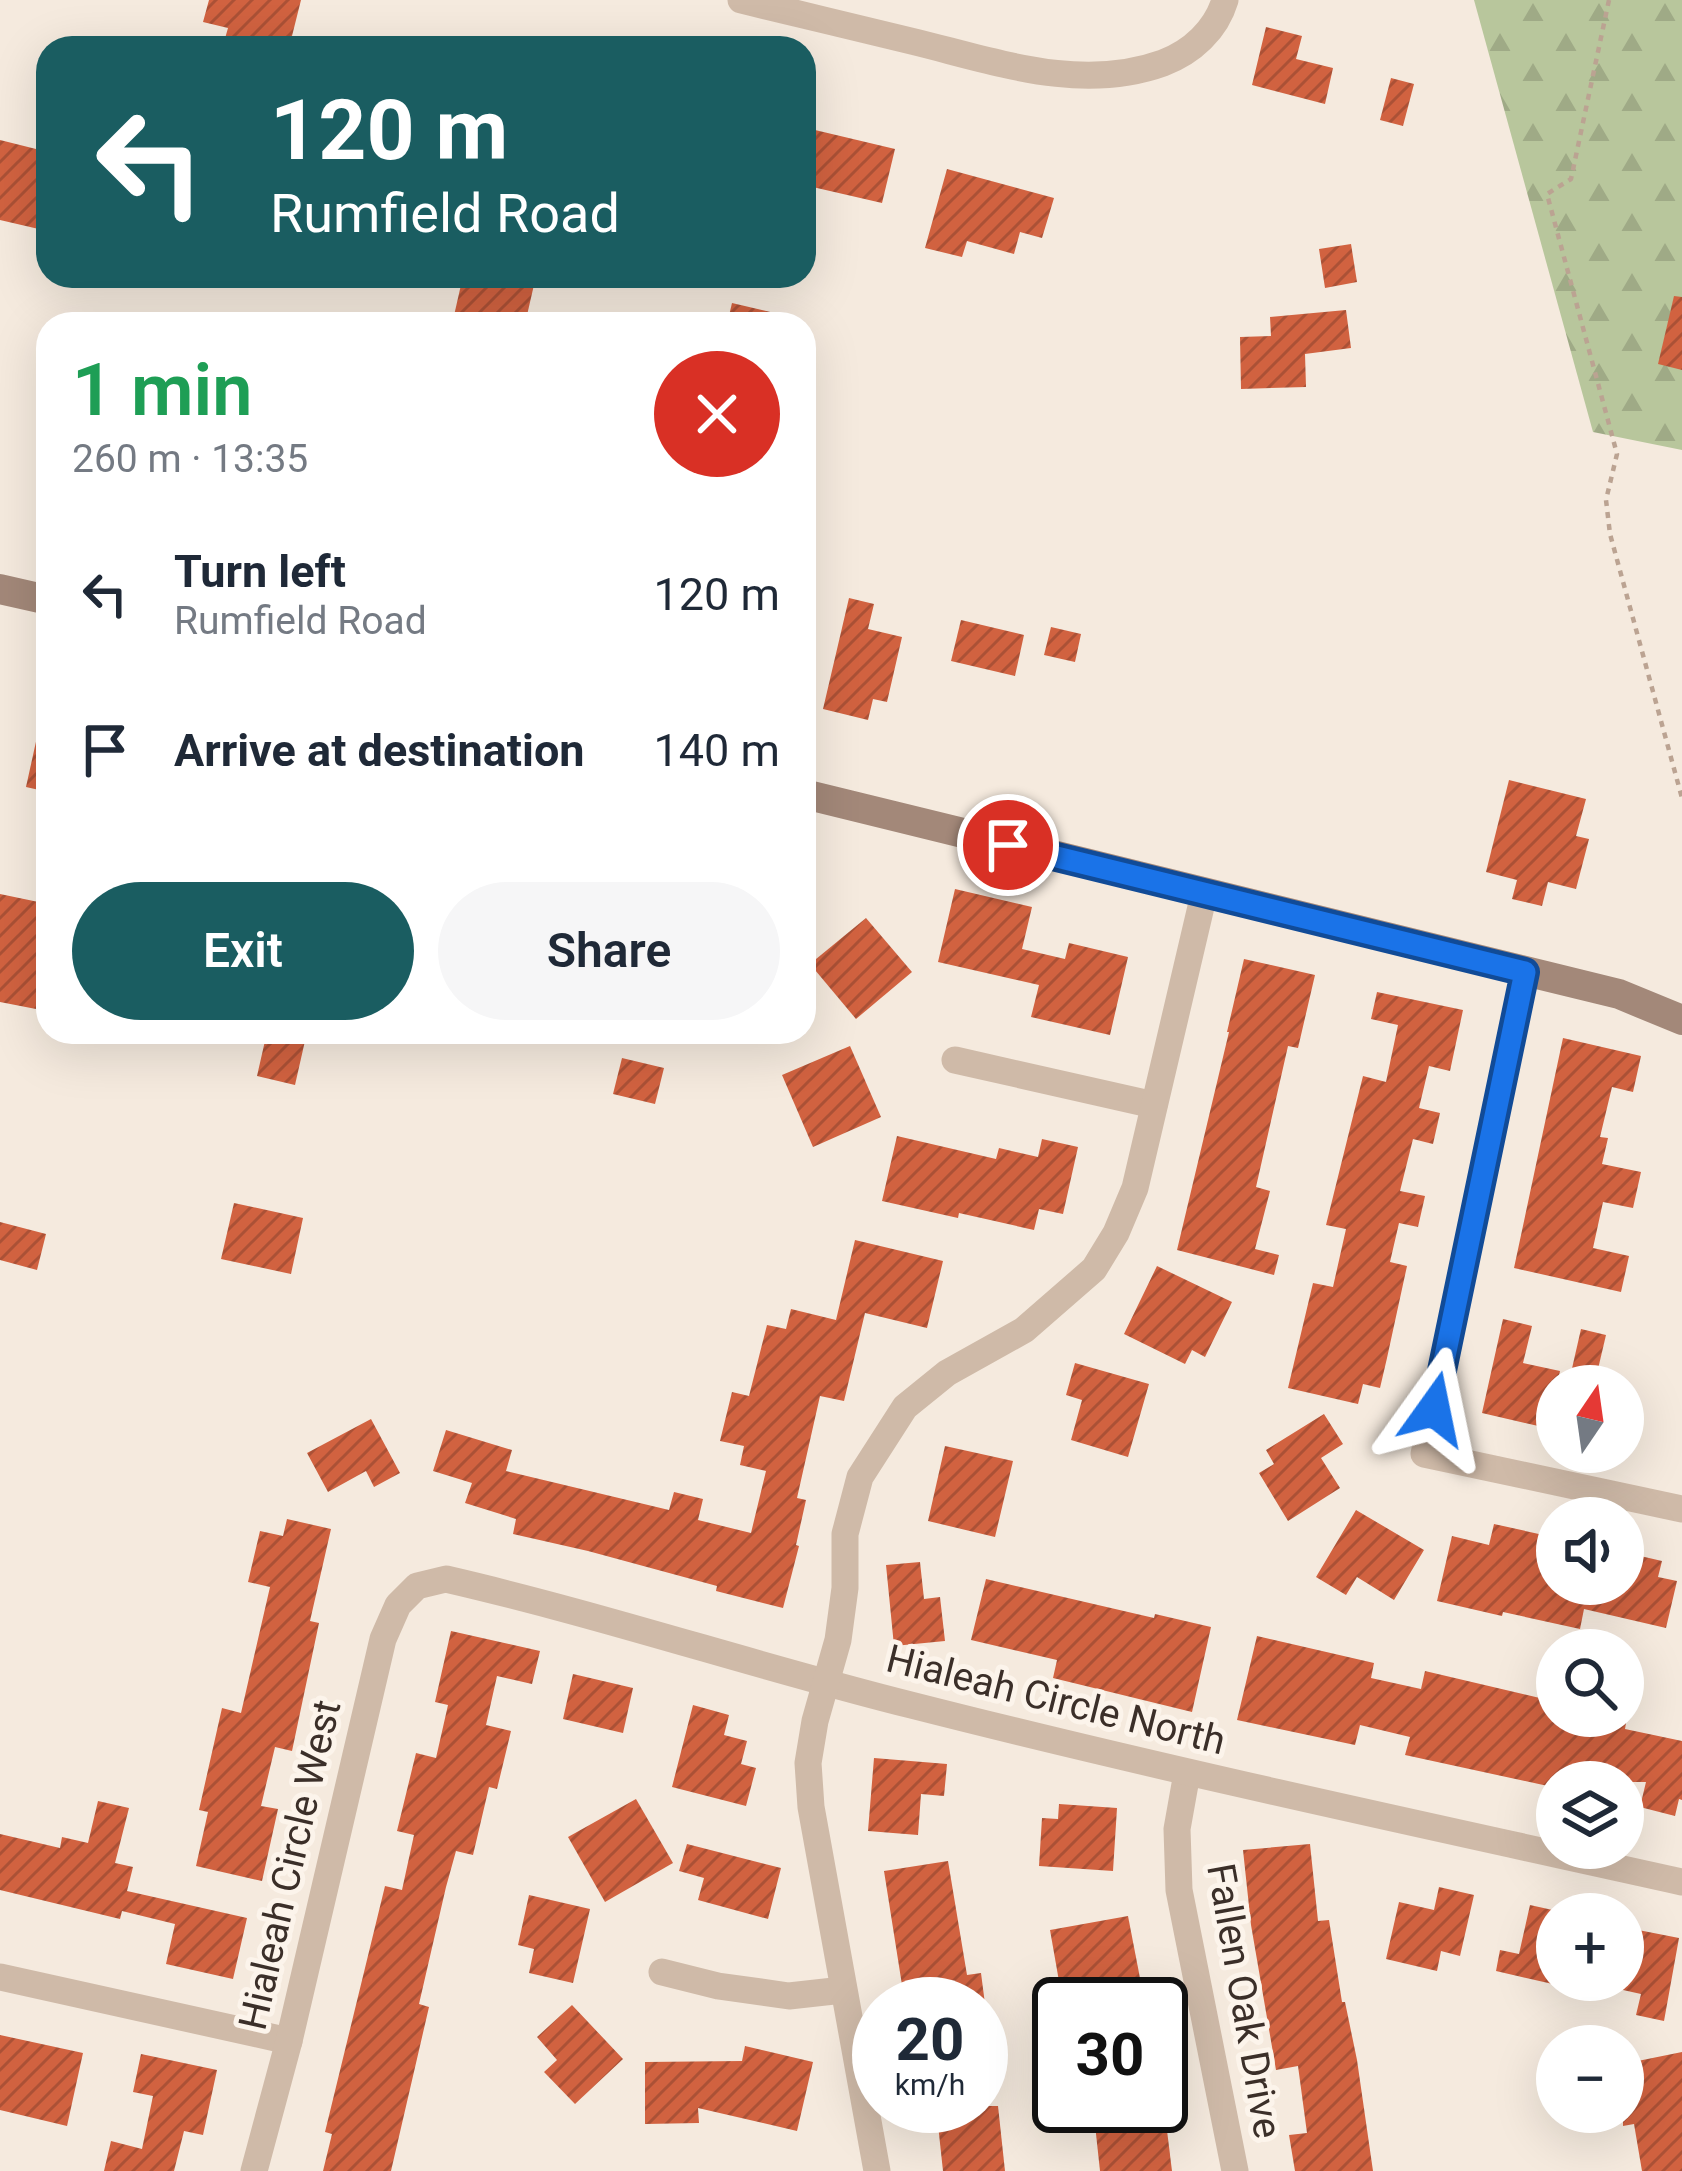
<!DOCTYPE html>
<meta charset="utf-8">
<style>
body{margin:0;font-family:Roboto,sans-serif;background:#f6f6f7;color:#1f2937;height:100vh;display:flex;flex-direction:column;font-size:45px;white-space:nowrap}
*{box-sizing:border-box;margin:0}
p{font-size:39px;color:#747a83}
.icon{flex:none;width:66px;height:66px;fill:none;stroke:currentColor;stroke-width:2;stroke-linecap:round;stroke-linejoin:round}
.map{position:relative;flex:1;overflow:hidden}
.sheet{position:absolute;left:36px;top:312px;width:780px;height:732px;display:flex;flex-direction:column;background:#fff;border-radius:36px;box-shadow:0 12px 48px #0002}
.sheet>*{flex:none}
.guide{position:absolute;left:36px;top:36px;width:780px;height:252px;border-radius:36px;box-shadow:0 12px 48px #0002;background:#1a5d61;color:#fff;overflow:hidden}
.needle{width:78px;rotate:13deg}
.controls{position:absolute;left:1536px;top:1365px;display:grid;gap:24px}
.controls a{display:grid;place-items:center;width:108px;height:108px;border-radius:50%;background:#fff;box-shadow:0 12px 48px #0002;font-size:60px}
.speed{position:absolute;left:852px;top:1977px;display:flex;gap:24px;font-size:60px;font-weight:700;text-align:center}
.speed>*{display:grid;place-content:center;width:156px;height:156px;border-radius:50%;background:#fff;box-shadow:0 12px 48px #0002;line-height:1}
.speed small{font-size:30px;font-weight:400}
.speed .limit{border:6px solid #111;border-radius:18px;background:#fff;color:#111}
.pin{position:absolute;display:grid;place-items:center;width:102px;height:102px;color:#fff;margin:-51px;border:6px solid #fff;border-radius:50%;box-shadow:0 3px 12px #0007}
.me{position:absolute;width:132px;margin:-66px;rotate:12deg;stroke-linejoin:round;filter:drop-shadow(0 0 9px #0008)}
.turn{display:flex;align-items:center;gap:42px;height:252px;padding:0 36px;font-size:54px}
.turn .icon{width:156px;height:156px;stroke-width:2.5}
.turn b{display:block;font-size:84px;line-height:102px}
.round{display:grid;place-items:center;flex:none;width:126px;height:126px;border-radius:63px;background:#f6f6f7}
.head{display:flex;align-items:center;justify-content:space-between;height:204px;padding:0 36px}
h1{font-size:72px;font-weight:600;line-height:90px;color:#1e9e55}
.cta{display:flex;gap:24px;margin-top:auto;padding:24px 36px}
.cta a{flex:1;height:138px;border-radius:72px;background:#1a5d61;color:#fff;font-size:48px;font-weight:600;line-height:138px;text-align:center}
.cta a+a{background:#f6f6f7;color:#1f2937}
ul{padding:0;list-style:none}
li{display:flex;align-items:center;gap:36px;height:156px;padding:0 36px}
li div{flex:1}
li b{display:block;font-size:45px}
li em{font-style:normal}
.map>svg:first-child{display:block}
.forest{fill:url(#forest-firs)}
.building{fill:url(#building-hatch)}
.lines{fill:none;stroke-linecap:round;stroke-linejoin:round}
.path{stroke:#bba392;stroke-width:4.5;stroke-dasharray:6 6;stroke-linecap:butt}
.minor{stroke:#cfbaa8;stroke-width:27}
.secondary{stroke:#a38879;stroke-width:30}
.route-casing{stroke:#114b97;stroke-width:30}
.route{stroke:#1a73e8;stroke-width:21}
.labels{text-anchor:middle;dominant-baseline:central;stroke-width:10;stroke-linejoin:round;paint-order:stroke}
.street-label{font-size:39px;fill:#3b2f29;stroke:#fcf4eb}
</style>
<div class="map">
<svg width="1682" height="2171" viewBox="0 0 1682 2171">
<defs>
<pattern id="forest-firs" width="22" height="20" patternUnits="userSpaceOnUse" patternTransform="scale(3)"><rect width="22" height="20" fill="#b8c69c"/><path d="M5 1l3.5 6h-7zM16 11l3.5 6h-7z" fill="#9faa86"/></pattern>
<pattern id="building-hatch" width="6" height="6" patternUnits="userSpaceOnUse" patternTransform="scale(3)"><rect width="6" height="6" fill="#d16240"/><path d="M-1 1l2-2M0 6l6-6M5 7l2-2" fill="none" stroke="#ab5136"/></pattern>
</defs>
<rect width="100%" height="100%" fill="#f5eade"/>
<polygon class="forest" points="1474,0 1682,0 1682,450 1593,432"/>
<g class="building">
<polygon points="209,0 301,0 289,48 247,48 224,42 228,28 203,22"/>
<polygon points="1266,27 1302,36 1296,59 1333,68 1325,104 1252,85"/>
<polygon points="1391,78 1414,84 1403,126 1380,120"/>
<polygon points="815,130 895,149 882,203 804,185"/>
<polygon points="0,140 48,152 48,209 43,230 0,220"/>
<polygon points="947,169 1054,198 1042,238 1020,232 1014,254 967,241 962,257 925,248"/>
<polygon points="1351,244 1357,282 1325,288 1319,249"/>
<polygon points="463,276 536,276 525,324 472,324 453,320"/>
<polygon points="1674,296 1682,297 1682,370 1658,364"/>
<polygon points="732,303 787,316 786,324 727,324"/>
<polygon points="1346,310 1351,348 1305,354 1306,387 1241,389 1240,337 1271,336 1270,317"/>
<polygon points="849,598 874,604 868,629 902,637 887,702 873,699 868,720 823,709"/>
<polygon points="961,620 1024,635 1015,676 951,661"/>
<polygon points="1051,627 1081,634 1075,662 1044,655"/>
<polygon points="39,728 48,729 48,792 26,787"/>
<polygon points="1509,780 1586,799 1576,836 1589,839 1576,889 1548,882 1542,906 1512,899 1517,880 1486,872"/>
<polygon points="955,889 1032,907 1022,949 1065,959 1069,943 1128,957 1110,1035 1031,1017 1039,985 938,962"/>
<polygon points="0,894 48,904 48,949 36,1009 0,1002"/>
<polygon points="866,918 912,972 856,1019 810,964"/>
<polygon points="1244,959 1315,975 1298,1048 1288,1046 1256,1187 1270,1191 1255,1249 1279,1255 1274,1275 1177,1250 1229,1032 1227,1032"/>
<polygon points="1377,992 1463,1010 1450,1071 1429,1066 1419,1108 1440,1113 1433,1144 1413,1139 1400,1191 1425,1196 1418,1227 1399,1223 1390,1262 1407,1266 1387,1358 1380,1388 1363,1384 1358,1404 1288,1388 1313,1283 1333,1287 1346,1229 1326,1225 1363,1076 1386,1082 1398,1025 1371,1019"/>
<polygon points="267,1032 307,1032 295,1085 257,1076"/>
<polygon points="1563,1038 1641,1056 1633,1092 1612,1087 1600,1137 1608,1138 1602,1164 1641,1172 1633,1208 1603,1202 1593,1248 1629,1256 1621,1292 1514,1268"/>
<polygon points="850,1046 881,1117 813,1147 782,1075"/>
<polygon points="622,1058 664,1068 655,1104 613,1094"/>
<polygon points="897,1136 996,1159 999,1148 1038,1157 1042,1139 1078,1147 1063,1214 1039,1209 1034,1230 959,1213 958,1218 882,1201"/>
<polygon points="234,1203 303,1218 291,1274 221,1259"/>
<polygon points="0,1222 46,1234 37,1270 0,1260"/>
<polygon points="855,1240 943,1261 927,1328 865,1313 844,1401 820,1396 797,1498 806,1500 796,1545 799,1546 783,1608 716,1591 717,1586 588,1551 513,1534 516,1519 465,1503 472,1483 433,1471 446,1430 512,1450 506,1471 669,1510 674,1492 703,1499 698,1520 751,1533 766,1471 740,1465 744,1446 720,1441 732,1392 749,1396 767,1325 786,1329 791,1309 836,1320"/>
<polygon points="1157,1266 1232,1302 1205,1357 1192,1350 1185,1364 1124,1334"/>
<polygon points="1503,1319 1532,1326 1523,1363 1560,1371 1547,1428 1482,1413"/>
<polygon points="1581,1329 1606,1335 1594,1386 1568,1386"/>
<polygon points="1075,1363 1149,1384 1128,1457 1071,1440 1082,1400 1066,1395"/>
<polygon points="1324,1414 1343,1444 1321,1458 1340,1488 1288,1521 1259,1473 1274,1464 1266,1450"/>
<polygon points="371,1419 400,1473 374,1487 366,1471 328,1492 307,1453"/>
<polygon points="945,1446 1013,1461 995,1537 928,1521"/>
<polygon points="1356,1510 1424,1550 1394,1600 1357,1577 1346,1595 1316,1577"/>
<polygon points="287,1519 331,1529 310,1621 319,1623 292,1751 275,1747 261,1806 278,1809 262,1881 196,1866 208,1812 199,1810 222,1708 241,1713 270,1587 248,1582 260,1531 283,1536"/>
<polygon points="1494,1524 1557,1538 1557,1584 1623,1584 1623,1552 1662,1561 1658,1577 1677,1581 1666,1628 1584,1609 1580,1629 1503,1612 1502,1616 1437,1601 1452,1536 1489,1545"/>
<polygon points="920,1562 924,1599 940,1597 945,1641 894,1646 886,1565"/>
<polygon points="986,1579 1154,1618 1155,1614 1211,1627 1192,1712 1053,1678 1057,1660 971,1640"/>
<polygon points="451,1631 540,1651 532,1684 497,1676 486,1725 511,1731 497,1789 489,1787 473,1855 456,1851 446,1887 419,2004 429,2007 391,2171 323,2171 332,2134 325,2132 385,1886 402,1890 414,1835 397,1831 416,1753 436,1758 448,1705 435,1702"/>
<polygon points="1257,1636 1374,1663 1371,1678 1421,1689 1425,1671 1544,1699 1542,1707 1557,1709 1557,1716 1598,1716 1626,1723 1625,1729 1682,1741 1682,1800 1679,1799 1675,1816 1640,1807 1646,1782 1557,1782 1557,1788 1405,1755 1410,1737 1360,1725 1355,1745 1237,1720"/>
<polygon points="573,1674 633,1688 623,1733 563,1719"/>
<polygon points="693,1705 729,1715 724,1735 747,1741 741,1764 756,1768 746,1806 672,1787"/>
<polygon points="874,1758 947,1764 944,1796 921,1794 918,1835 868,1831"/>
<polygon points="636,1799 673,1863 605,1902 568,1837"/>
<polygon points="98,1801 129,1808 115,1863 133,1867 127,1891 247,1918 233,1979 166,1964 175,1924 122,1911 120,1919 0,1890 0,1834 60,1848 62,1837 88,1843"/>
<polygon points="1059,1804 1117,1808 1113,1871 1039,1866 1042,1818 1058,1819"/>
<polygon points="687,1844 781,1868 768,1919 698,1900 704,1878 679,1871"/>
<polygon points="1310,1844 1318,1921 1329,1920 1342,2002 1345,2002 1357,2060 1373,2171 1295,2171 1289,2135 1307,2133 1298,2066 1276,2070 1251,1925 1243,1850"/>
<polygon points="948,1861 967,1975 981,1973 985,2004 905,2004 884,1871"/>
<polygon points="1439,1887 1474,1895 1460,1956 1441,1951 1437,1971 1386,1959 1399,1902 1434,1910"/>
<polygon points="529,1895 590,1909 573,1983 529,1973 534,1949 518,1945"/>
<polygon points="1530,1905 1557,1911 1557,1985 1496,1971 1500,1950 1519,1954"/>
<polygon points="1128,1916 1145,2004 1063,2004 1050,1930"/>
<polygon points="1623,1927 1679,1938 1664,2021 1636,2015 1641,1994 1623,1990"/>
<polygon points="572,2005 623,2059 575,2104 544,2072 557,2060 537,2037"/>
<polygon points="0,2035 83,2053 67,2126 0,2110"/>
<polygon points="745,2046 813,2062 797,2131 698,2108 699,2123 645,2124 645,2062 742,2061"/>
<polygon points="1682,2052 1682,2171 1642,2171 1634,2124 1623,2126 1623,2064"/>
<polygon points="141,2054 217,2070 203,2135 184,2131 174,2171 104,2171 111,2141 142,2149 153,2096 133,2092"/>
<polygon points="936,2106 998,2106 1005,2171 943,2171"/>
<polygon points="1093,2106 1164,2106 1172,2171 1100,2171"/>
</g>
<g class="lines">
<polyline class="path" points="1609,0 1571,179 1547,194 1617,454 1606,500 1610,534 1682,798"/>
<g class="minor">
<path d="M741,0C798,14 854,27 911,41C994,61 1080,93 1163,63C1192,52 1216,30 1225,0"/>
<polyline points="1525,972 1424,1454 1682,1509"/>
<polyline points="955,1060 1154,1105"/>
<polyline points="1187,1773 1177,1829 1179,1890 1235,2171"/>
<polyline points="662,1972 718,1986 789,1996 843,1990"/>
<polyline points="0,1977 289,2041"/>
<path d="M254,2171L289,2041L383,1639L398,1605L417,1586L446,1579C602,1615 755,1666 911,1705C1166,1770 1424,1825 1682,1882"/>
<polyline points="877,2171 811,1807 808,1763 815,1721 838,1640 845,1588 845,1534 860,1477 905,1407 947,1373 1024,1330 1094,1269 1116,1233 1135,1188 1204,894"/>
</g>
<g class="secondary">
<polyline points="0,589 48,600"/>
<polyline points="804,794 1619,994 1682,1020"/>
</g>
</g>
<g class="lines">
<g class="route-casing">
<polyline id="route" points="1008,845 1525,972 1434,1409"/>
</g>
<use href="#route" class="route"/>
</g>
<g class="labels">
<g class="street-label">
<text transform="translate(1056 1700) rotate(14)">Hialeah Circle North</text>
<text transform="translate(290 1865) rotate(-77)">Hialeah Circle West</text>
<text transform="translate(1244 2001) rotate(80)">Fallen Oak Drive</text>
</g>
</g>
</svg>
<div class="controls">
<a><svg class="needle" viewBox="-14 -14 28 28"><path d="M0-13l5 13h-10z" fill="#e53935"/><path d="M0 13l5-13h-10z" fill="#747a83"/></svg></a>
<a><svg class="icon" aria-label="sound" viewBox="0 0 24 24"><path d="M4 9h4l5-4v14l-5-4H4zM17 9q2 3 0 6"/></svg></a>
<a><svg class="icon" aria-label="search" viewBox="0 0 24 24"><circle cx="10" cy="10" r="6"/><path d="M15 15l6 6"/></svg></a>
<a><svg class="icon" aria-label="layers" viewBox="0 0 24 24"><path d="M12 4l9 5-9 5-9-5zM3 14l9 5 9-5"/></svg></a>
<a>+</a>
<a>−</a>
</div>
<div class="speed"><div>20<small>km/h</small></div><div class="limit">30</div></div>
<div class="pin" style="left:1008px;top:845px;background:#d93025"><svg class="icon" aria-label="arrive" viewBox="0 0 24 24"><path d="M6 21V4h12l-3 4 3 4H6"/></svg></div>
<svg class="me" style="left:1434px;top:1409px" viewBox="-20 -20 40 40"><path d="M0-17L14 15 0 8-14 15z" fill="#1a73e8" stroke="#fff" stroke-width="4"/></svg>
<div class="guide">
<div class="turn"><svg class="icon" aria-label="left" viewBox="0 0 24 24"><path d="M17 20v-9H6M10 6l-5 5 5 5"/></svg><div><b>120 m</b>Rumfield Road</div></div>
</div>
<section class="sheet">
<div class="head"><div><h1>1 min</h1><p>260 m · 13:35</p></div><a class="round" style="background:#d93025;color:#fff"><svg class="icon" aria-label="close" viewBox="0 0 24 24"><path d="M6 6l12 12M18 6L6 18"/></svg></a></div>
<ul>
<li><svg class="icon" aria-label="left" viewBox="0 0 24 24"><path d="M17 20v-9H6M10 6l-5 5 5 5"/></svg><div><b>Turn left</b><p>Rumfield Road</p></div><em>120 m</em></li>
<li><svg class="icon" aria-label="arrive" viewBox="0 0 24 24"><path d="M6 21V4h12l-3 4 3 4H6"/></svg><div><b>Arrive at destination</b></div><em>140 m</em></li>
</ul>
<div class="cta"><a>Exit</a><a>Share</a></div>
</section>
</div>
